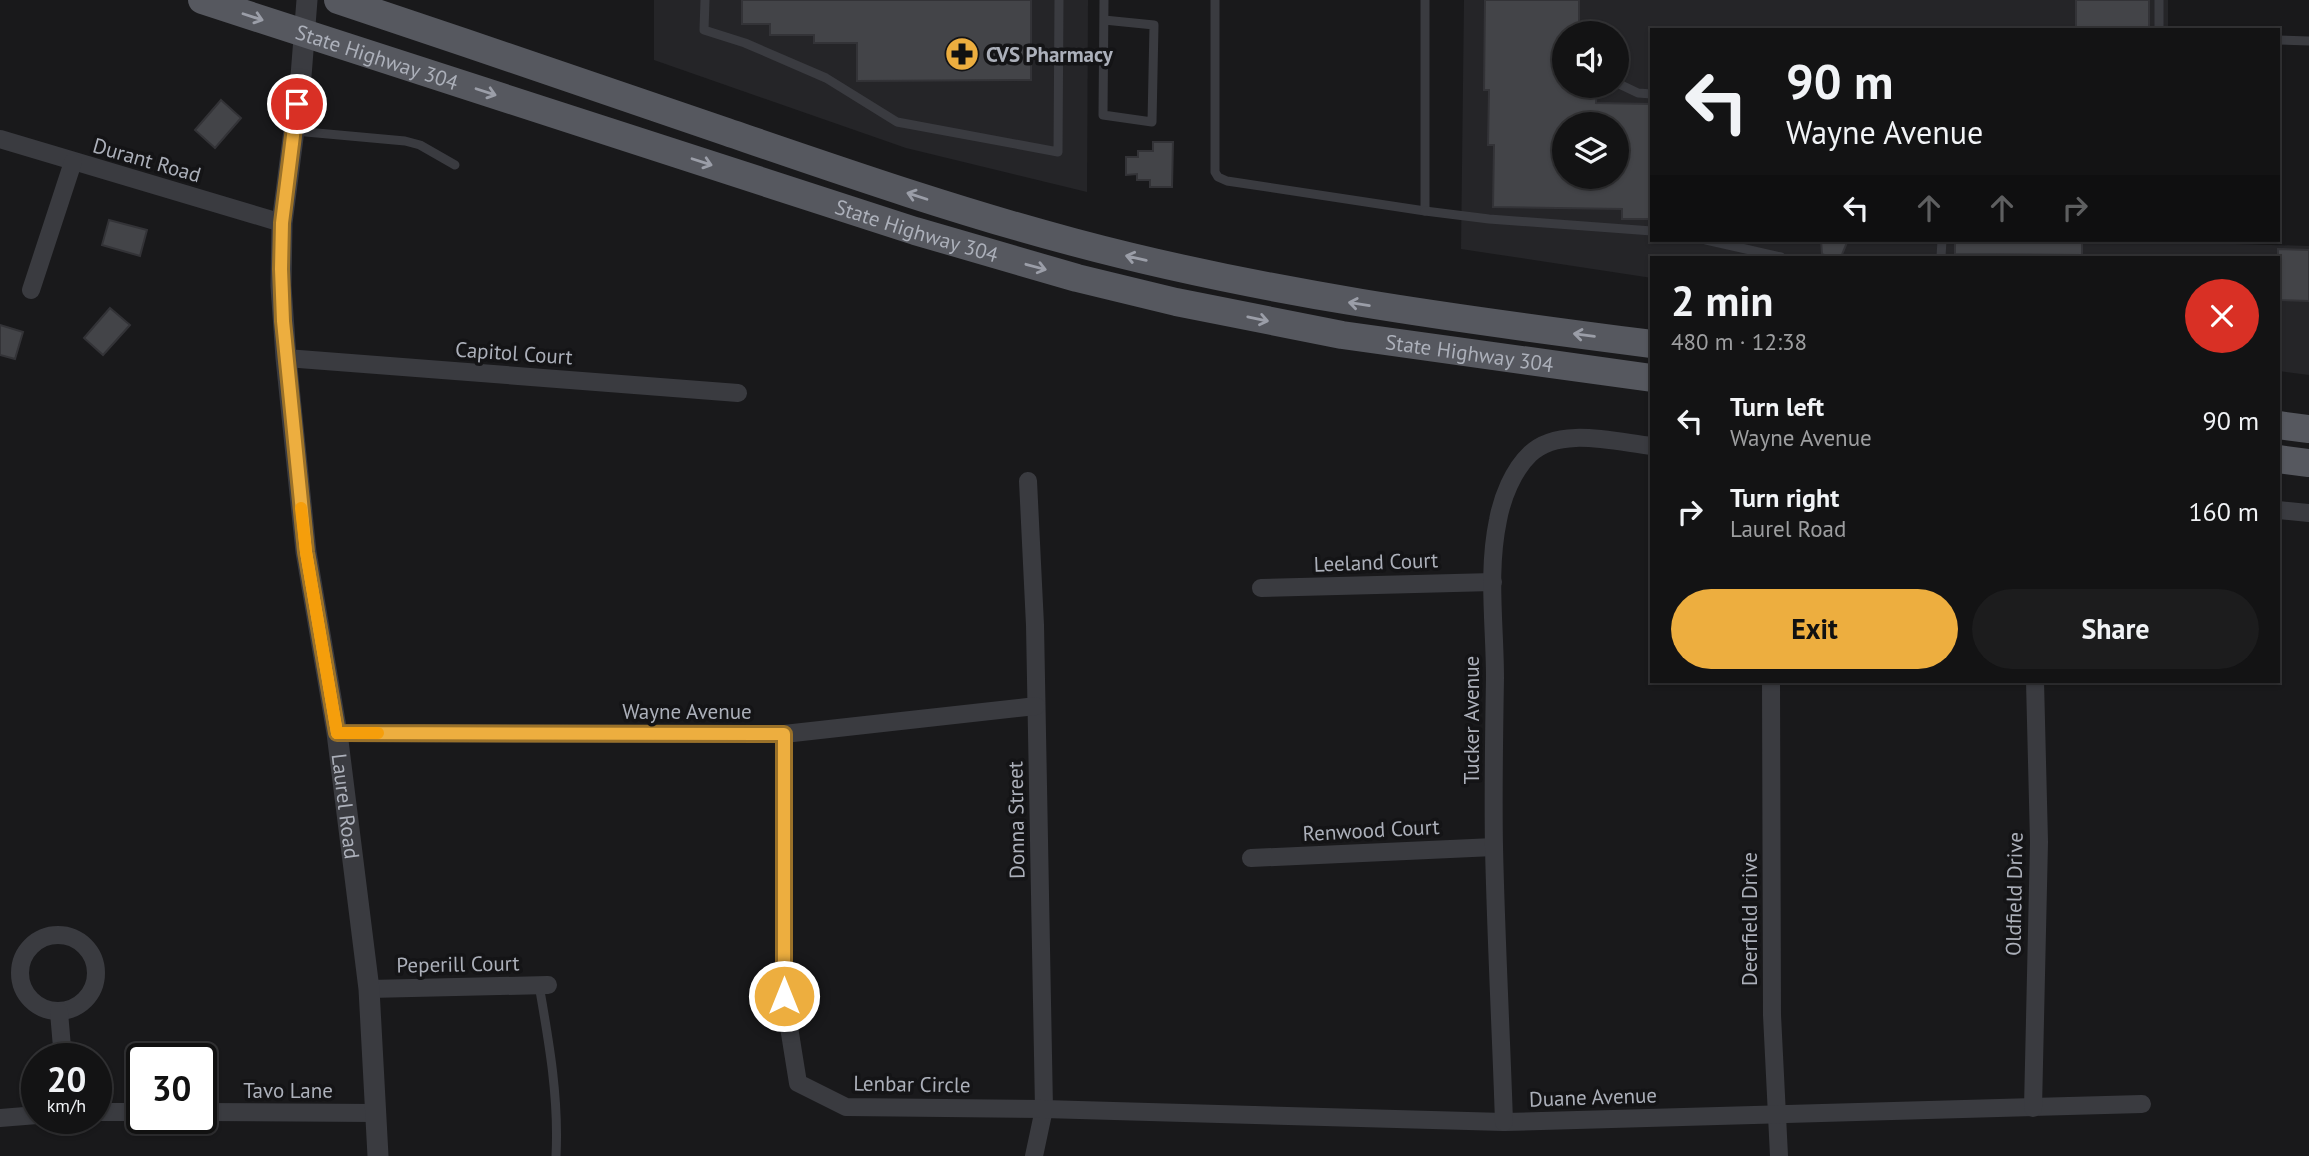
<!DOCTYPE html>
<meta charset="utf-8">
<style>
body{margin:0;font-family:"PT Sans",sans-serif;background:#1c1c1d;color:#f1f3f6;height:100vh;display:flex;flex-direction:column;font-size:26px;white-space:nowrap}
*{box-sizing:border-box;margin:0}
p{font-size:23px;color:#9d9ea0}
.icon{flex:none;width:38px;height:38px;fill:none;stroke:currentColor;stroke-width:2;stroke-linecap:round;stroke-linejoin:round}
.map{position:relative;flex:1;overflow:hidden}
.drawer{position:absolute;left:1650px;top:256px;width:630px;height:427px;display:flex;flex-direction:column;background:#131314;border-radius:0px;box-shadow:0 2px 5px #0004,0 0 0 2px #323234}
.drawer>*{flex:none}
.top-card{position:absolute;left:1650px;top:28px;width:630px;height:214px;border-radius:0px;box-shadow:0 2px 5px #0004,0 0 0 2px #323234;background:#131314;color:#f1f3f6;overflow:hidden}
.buttons{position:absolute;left:1552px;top:21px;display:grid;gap:14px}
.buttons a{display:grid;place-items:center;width:77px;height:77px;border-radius:50%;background:#131314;box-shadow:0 2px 5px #0004,0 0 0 2px #323234;font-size:35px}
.speed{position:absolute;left:21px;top:1043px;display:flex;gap:14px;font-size:35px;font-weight:700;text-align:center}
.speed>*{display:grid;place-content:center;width:91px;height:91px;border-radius:50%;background:#131314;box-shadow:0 2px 5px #0004,0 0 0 2px #323234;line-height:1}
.speed small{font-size:18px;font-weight:400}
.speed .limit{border:4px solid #111;border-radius:10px;background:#fff;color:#111}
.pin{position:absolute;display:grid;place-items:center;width:60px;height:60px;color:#fff;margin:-30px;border:4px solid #fff;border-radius:50%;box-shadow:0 2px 7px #0007}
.me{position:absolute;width:77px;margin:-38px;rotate:0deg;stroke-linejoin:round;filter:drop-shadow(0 0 5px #0008)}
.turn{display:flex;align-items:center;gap:24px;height:147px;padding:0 21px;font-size:32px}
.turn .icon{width:91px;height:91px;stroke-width:2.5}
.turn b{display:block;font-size:49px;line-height:60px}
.lanes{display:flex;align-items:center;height:66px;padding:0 21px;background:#0003;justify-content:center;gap:35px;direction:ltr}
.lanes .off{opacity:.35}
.round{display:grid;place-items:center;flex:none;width:74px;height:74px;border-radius:37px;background:#1c1c1d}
.head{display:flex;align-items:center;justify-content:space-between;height:119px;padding:0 21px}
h1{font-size:42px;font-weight:600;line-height:52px}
.primary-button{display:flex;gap:14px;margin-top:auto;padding:14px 21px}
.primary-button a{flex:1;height:80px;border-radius:42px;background:#edae3f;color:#111;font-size:28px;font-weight:600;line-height:80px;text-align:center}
.primary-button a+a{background:#1c1c1d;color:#f1f3f6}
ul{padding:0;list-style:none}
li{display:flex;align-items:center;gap:21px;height:91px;padding:0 21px}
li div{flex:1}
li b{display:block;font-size:26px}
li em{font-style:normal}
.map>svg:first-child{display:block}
.built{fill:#252528;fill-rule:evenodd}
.building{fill:#434448;stroke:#333337;stroke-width:2;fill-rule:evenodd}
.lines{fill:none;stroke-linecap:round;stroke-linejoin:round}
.service{stroke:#3a3b40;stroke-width:9}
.minor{stroke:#3a3b40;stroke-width:18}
.tertiary{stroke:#3a3b40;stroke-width:21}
.primary{stroke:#56585f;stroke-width:28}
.oneway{stroke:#9b9ea8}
.route-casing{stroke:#9a7129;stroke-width:18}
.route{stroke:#edae3f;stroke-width:12}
.slow{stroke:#f59e0b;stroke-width:12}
.labels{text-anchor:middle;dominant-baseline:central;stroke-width:7;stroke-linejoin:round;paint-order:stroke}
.poi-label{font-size:21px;font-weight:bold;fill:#acb0ba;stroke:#141416;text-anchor:start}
.street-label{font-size:21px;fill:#acb0ba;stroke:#141416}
</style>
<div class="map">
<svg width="2309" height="1156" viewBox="0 0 2309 1156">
<rect width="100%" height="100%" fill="#19191b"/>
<g class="built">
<polygon points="654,0 1088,0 1087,192 906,148 654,60"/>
<path d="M1464,0H2168V30H1652V240H2166V242L2309,246V375L2279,371L2278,257H1652V278L1461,249ZM1564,33H1617V86H1564ZM1564,124H1617V177H1564Z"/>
</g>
<g class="building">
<polygon points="742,0 1031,0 1031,80 857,81 857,43 814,43 814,35 770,35 770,24 742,24"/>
<path d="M1485,0H1579V33H1564V86H1597L1596,103L1652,104V219H1622V209L1493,207L1494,145H1488L1489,90H1484ZM1564,124H1617V177H1564Z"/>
<rect x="2076" y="0" width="73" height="30"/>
<polygon points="221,100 241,118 215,148 195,130"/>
<polygon points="1153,142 1173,142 1172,187 1150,187 1150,180 1137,180 1137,174 1126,175 1126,157 1138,157 1138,151 1153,151"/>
<polygon points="109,220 147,230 140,256 102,245"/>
<polygon points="1821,240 1848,240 1841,257 1829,257 1822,254"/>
<polygon points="1955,240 2082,240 2082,255 1955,254"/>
<polygon points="2278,249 2309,250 2309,301 2278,300"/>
<polygon points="110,308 130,325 103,355 84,338"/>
<polygon points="0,325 23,332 15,359 0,355"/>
</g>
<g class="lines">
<g class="service">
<polyline points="705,0 704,30 745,43 826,78 897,122 1058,152 1059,0"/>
<polyline points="1215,0 1215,172 1218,177 1227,181 1425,211 1425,0"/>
<polyline points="1104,20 1154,25 1152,122 1103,115 1104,0"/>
<polyline points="2159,30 2159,0"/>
<polyline points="2278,40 2309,41"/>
<polyline points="1617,83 1638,93 1652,94"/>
<polyline points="295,131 405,141 420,145 455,165"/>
<polyline points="1425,211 1489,219 1652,231"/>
<polyline points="1706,240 1781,257"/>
<polyline points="1941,257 1942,240"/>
<path d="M539,985C549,1042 559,1098 556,1156"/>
</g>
<g class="minor">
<polyline points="0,139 282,223"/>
<polyline points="31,290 73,162"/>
<polyline points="286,358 738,393"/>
<polyline points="1028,481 1035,625 1044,1109 1034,1156"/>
<polyline points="2278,510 2309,513"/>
<polyline points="1261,588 1493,582"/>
<polyline points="1771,681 1772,1015 1779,1156"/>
<polyline points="337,733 784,734 1036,706"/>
<polyline points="784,734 784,996 798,1083 846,1107 1044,1109 1504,1122 2142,1104"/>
<polyline points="1251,858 1494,847"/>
<circle cx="58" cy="973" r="38"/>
<polyline points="369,989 548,985"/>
<polyline points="59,1012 63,1059"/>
<polyline points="2033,1108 2039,842 2035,681"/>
<polyline points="96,1112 142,1112"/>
<polyline points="201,1112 375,1113"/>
<polyline points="0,1118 37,1115"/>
<path d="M1504,1122C1501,1031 1496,939 1494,847C1493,791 1494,735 1495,678C1495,626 1487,572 1498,520C1502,498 1513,470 1530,454C1559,426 1615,442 1652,446"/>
</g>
<path class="tertiary" id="s1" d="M307,0L301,76L282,223L281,286L286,358L306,552L337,733L369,989L378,1156"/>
<g class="primary">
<path id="s2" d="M202,0L915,231L1077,278L1176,302L1342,335L1652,378"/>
<path d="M338,0C468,43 597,88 727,132C841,171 956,211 1073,242C1263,293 1457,319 1652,344"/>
<polyline points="2278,425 2309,429"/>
<polyline points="2278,459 2309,463"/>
</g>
</g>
<defs><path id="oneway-shaft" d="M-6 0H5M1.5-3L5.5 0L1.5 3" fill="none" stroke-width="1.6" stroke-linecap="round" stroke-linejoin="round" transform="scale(1.75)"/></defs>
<g class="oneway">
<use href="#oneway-shaft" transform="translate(253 17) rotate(18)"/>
<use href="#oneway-shaft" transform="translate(486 92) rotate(18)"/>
<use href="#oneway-shaft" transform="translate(702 162) rotate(18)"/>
<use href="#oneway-shaft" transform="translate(917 196) rotate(-162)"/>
<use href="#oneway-shaft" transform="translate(1136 258) rotate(-167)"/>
<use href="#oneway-shaft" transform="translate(1036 267) rotate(15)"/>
<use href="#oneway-shaft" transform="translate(1359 304) rotate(-171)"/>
<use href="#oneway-shaft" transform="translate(1258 319) rotate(12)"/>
<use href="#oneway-shaft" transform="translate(1584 335) rotate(-173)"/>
</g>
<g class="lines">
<g class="route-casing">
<polyline id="route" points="297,104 282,223 281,269 283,321 306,552 337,733 784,734 784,996"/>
</g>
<use href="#route" class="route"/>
<polyline class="slow" points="301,508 306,552 337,733 378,733"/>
</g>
<defs>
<g id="pharmacy-disc" transform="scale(1.75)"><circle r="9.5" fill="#edae3f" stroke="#141416"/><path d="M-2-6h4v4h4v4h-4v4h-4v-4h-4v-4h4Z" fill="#111"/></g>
</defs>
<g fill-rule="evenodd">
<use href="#pharmacy-disc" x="962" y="54"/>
</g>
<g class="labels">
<g class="poi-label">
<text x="986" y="54">CVS Pharmacy</text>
</g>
<g class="street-label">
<text stroke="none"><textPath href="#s2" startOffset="184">State Highway 304</textPath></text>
<text transform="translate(147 160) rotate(16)">Durant Road</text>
<text stroke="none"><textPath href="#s2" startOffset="751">State Highway 304</textPath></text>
<text transform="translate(514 353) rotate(4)">Capitol Court</text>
<text stroke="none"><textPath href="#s2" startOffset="1318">State Highway 304</textPath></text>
<text transform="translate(1376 562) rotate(-2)">Leeland Court</text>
<text x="687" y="711">Wayne Avenue</text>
<text transform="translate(1471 720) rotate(-90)">Tucker Avenue</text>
<text stroke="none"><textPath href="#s1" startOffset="812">Laurel Road</textPath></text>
<text transform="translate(1016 820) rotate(-91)">Donna Street</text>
<text transform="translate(1371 830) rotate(-3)">Renwood Court</text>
<text transform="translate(2014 894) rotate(-89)">Oldfield Drive</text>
<text transform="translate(1749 919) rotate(-90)">Deerfield Drive</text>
<text transform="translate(458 964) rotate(-1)">Peperill Court</text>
<text transform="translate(912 1084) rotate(1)">Lenbar Circle</text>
<text x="288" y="1090">Tavo Lane</text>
<text transform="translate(1593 1097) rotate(-2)">Duane Avenue</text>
</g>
</g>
</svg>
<div class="buttons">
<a><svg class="icon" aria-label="sound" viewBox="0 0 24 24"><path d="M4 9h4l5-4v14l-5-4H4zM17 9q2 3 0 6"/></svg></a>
<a><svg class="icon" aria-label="layers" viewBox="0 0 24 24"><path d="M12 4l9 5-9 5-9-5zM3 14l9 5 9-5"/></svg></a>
</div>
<div class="speed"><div>20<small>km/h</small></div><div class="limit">30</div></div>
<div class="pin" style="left:297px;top:104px;background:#d93025"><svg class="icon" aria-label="arrive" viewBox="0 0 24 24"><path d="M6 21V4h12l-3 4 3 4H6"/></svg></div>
<svg class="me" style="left:784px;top:996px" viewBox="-20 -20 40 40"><circle r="17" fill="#edae3f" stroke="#fff" stroke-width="3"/><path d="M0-11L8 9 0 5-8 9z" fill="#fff"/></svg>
<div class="top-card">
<div class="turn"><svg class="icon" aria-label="left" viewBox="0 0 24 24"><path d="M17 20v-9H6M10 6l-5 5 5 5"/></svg><div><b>90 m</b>Wayne Avenue</div></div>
<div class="lanes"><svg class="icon" aria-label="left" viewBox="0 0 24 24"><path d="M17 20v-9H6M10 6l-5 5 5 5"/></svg><svg class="icon off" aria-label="ahead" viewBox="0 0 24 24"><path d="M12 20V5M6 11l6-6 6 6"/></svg><svg class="icon off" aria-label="ahead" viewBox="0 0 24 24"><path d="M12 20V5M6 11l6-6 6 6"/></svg><svg class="icon off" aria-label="right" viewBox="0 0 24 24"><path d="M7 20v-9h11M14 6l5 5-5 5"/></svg></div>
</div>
<section class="drawer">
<div class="head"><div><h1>2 min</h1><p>480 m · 12:38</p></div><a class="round" style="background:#d93025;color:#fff"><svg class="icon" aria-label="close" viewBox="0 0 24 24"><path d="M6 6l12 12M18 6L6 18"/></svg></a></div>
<ul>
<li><svg class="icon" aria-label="left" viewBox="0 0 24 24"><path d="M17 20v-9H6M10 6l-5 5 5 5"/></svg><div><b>Turn left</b><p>Wayne Avenue</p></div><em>90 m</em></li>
<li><svg class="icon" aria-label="right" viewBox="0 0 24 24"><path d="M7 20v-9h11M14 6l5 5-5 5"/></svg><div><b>Turn right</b><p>Laurel Road</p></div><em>160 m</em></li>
</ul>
<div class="primary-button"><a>Exit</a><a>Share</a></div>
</section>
</div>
